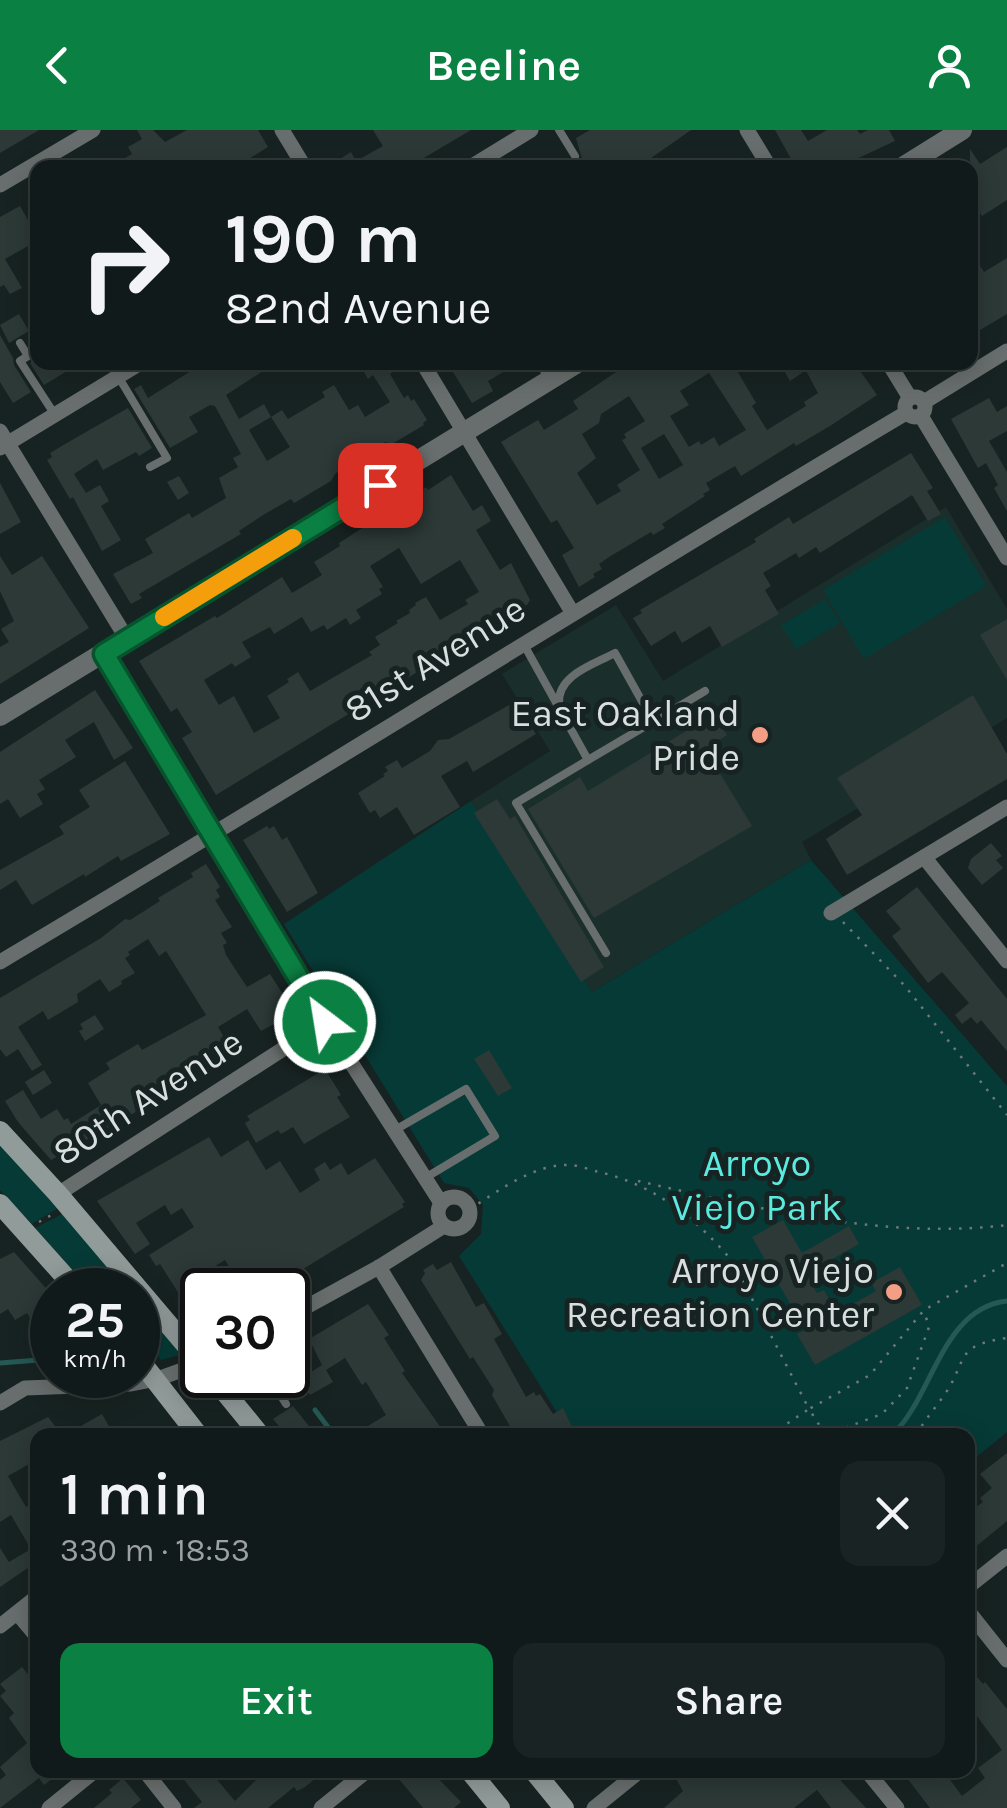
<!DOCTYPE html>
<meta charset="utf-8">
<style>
body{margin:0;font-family:Karla,sans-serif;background:#1a2323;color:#f1f3f6;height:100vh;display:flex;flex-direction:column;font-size:38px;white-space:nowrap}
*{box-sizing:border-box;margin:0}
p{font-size:32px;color:#9ca1a2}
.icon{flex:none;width:55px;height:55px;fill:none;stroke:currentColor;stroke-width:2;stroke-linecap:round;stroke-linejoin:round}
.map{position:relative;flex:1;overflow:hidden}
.details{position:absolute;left:30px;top:1298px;width:945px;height:350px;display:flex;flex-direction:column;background:#111a1a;border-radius:20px;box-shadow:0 5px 25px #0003,0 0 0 2px #303839}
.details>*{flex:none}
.top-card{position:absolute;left:30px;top:30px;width:948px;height:210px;border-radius:20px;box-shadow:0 5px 25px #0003,0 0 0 2px #303839;background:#111a1a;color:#f1f3f6;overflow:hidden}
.speed{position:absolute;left:30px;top:1138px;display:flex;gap:20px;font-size:50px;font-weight:700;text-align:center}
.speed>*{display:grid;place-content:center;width:130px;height:130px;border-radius:50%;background:#111a1a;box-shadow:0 5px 25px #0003,0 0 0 2px #303839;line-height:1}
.speed small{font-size:25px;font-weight:400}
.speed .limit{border:5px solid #111;border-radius:15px;background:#fff;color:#111}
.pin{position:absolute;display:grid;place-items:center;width:85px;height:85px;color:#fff;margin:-42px;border-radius:20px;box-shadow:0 5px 15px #0006}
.me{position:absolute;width:110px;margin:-55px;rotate:329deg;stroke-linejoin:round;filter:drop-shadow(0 0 8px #0008)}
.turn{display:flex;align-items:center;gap:35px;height:210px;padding:0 30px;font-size:45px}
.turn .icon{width:130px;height:130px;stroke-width:2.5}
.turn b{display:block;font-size:70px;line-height:85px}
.round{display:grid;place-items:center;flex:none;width:105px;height:105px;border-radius:20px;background:#1a2323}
.summary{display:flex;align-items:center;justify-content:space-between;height:170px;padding:0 30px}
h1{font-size:60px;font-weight:600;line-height:75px}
.primary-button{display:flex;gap:20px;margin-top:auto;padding:20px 30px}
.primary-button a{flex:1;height:115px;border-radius:20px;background:#0b8043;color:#fff;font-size:40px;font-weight:600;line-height:115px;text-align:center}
.primary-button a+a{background:#1a2323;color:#f1f3f6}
header{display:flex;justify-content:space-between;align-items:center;height:130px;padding:0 30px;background:#0b8043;color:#fff;font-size:45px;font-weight:600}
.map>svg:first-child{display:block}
.built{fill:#1a2e2c}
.green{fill:#063a36}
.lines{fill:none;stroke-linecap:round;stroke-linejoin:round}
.stream{stroke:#245954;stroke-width:5}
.building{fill:#2c3937;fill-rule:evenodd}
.path{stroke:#6f7978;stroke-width:2.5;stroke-dasharray:2.5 8;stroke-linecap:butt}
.service{stroke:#686e6d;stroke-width:8}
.minor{stroke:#686e6d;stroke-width:15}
.tertiary{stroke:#686e6d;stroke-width:20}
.secondary{stroke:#919b99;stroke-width:20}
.route-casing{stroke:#07532c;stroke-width:25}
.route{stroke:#0b8043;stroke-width:18}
.slow{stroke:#f59e0b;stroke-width:18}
.poi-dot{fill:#f49e86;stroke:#172322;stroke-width:4}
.labels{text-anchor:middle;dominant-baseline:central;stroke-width:10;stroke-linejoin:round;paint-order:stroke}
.street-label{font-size:38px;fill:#d8dfde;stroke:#172322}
.poi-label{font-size:38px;fill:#d8dfde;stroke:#172322;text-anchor:end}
.park-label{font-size:38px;fill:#5aebde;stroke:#172322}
</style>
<header><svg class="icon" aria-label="back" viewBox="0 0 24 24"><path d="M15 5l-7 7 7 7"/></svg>Beeline<svg class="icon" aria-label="person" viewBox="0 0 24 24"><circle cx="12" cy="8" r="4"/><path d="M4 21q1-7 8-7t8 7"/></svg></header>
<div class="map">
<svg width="1007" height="1678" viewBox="0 0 1007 1678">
<rect width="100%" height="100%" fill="#172322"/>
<polygon class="built" points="946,377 1007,479 1007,588 802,712 811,730 592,862 471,671 550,621 502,544 616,475 663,551"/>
<g class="green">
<polygon points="945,387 986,456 864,529 823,460"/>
<polygon points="825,469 840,493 796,519 781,495"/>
<polygon points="471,671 592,862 811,730 1007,956 1007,1302 968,1334 968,1305 571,1305 459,1126 481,1104 483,1075 469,1058 444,1053 284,794"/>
<polygon points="0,1015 58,1078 32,1094 0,1060"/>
<polygon points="64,1083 130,1160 91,1160 35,1098"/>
<polygon points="138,1168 183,1224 161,1230 138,1201"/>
</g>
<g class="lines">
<g class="stream">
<polyline points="0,1233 52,1229"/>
<polyline points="315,1280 334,1305"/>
<path d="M892,1305C933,1268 941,1178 1007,1171"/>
</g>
</g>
<g class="building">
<polygon points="0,0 39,0 0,23"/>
<polygon points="137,0 153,0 165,12 187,0 258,0 268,17 234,38 165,38 163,33 154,38 131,38 125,28 132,24 128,17 142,9"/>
<polygon points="373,0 471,0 407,38 326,38 351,22 356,31 383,16"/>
<polygon points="590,0 691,0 644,33 647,38 568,38 582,29 576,8"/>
<polygon points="775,0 801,0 808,11 827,0 857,0 860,4 868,0 889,0 895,11 837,38 796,38"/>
<polygon points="1007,17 1007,70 982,86 974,74 979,71 970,57 970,19 980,34"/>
<polygon points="20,76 37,106 28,111 30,115 5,129 22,158 10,164 4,155 0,157 0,87"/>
<polygon points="970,120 984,142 1007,128 1007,184 970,206"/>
<polygon points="19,184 29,201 9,213 0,195"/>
<polygon points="0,205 13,228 14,235 31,262 13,273 0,252"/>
<polygon points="38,225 38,232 82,232 44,255 30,233"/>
<path d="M216,232H277L226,265L239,289L264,274L271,287L282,280L288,289L325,267L322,262L334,255L349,280L358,275L365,287L390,272L373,245L368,249L362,239L367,236L365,232H394L396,240L390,244L404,268L408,265L411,271L414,269L427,290L423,293L424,295L392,314L385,312L351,332L335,344L331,351L294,373L291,369L263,385L239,401L241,404L139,464L142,468L131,474L113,444L153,423L145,409L189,383L192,388L226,368L219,348L238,337L233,328L241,324L215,276L210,275L189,287L198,302L170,318L134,259L141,255L148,268L202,234L205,239ZM271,287L290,317L267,331L249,300Z"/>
<polygon points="447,232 520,232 488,251 493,261 472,273"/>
<path d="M631,232H732L756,273L752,276L767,300L806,276L804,272L818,263L805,239L815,232H854L877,265L830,296L796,316L794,313L741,346L735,336L706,353L710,360L703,364L705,366L662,394L665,398L653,405L651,402L609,427L599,434L602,439L593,444L595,447L579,457L562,425L574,418L557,390L551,393L501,312L538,290L544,300L578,279L573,271ZM709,243L746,300L719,316L714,307L701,315L699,311L689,317L670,286L689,275L680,261ZM629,266L645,291L624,304L626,308L622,310L640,340L617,355L621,361L597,375L577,343L596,328L582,304L599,293L601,284ZM664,304L683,335L659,349L641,318Z"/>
<polygon points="779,232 796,232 802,243 790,251"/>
<polygon points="989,268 997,282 1007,276 1007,301 989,311 1007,342 1007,381 994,358 998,355 986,333 978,338 951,289"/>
<polygon points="128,278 152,318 139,326 136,322 103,340 97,329 74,344 86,363 100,355 109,371 101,376 121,410 102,421 73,367 70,369 47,330 52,327 50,323 72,310"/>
<polygon points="911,323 933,358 927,361 941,384 928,391 912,365 820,423 816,417 799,428 796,423 763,443 771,456 765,460 779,484 722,517 710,496 682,513 675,501 651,516 633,488 642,483 640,480 756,412 754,409 789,387 793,394"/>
<path d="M451,345L473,381L482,375L491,391L476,400L500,440L511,433L530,470L527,475L216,665L182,608L192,602L177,578L171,582L139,531L215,486L217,488L282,447L292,463L322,445L314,432L340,416L339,413L426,357L428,360ZM399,418L421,454L460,430L479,462L465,470L468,474L440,490L426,467L415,473L416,475L409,480L410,483L396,491L398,493L375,507L380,515L369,522L372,525L310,561L298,542L287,549L289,552L267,566L280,588L254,603L234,566L219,575L204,550L232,533L235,537L251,527L242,512L270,497L274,504L302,487L311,502L324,495L327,500L346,488L350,495L361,488L356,480L382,464L379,459L383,457L370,436Z"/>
<polygon points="179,346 189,363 178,370 167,352"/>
<polygon points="0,353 21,392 0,404"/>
<polygon points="0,426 12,445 42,426 89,498 0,554 0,517 9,512 1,499 14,491 0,461"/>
<polygon points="1007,489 1007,550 980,505"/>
<polygon points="95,560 133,618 114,630 94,592 65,610 76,627 39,650 45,659 37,664 43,674 20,688 8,669 0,674 0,622"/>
<polygon points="973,565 1007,624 1007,649 847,745 826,709 862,685 837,648"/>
<polygon points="516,571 525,586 530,583 537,594 532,598 536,604 473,642 467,631 441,646 460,677 414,705 397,677 380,688 375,680 370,683 358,663 385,646 383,644 388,641 385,637 397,630 402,638 430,621 438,610 449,609"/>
<polygon points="714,584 727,605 705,619 752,696 594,788 528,679 580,647 588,661"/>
<polygon points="125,631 170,704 121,731 118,726 85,747 84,744 32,775 16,750 0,760 0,740 64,704 59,696 90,677 79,660"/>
<polygon points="497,669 510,689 515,686 604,837 581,852 474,683"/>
<polygon points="267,696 269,699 274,696 282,710 287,707 318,763 287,782 243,710"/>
<polygon points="991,713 1002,726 996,730 1003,738 982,755 968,738 971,729"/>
<polygon points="206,734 220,757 216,760 220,767 215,770 232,797 221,803 227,813 223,815 226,825 247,857 270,844 295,883 261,901 247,879 218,897 234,924 220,932 222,935 209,943 204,936 141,979 51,1030 18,992 5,971 23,960 41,989 57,979 64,990 68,988 71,994 101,975 88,953 110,939 106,933 138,914 142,920 206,885 166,821 159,826 148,809 128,822 130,825 125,828 135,843 121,851 122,854 109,862 100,849 77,864 78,872 48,890 43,881 18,897 42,935 32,941 18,919 6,927 0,919 0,868 101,808 125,789 130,790 160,771 158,768 193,747 191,743"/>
<polygon points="917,757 1007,869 1007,921 981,890 977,894 971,887 962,894 955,885 969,873 942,842 928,853 892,806 901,799 886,781"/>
<polygon points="95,885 104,899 85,911 79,901 83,899 80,894"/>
<polygon points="489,920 512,958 498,966 474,929"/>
<polygon points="325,939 341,965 337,967 350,987 304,1014 293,997 281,1004 278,1000 256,1013 245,993 250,990 247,986"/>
<polygon points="44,940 52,953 33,965 25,952"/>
<polygon points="209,1007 221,1027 248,1010 266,1040 280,1031 300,1063 320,1050 314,1039 325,1032 330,1040 341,1033 348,1045 375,1028 405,1072 402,1074 404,1077 269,1160 243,1160 225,1130 199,1146 208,1160 202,1160 202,1193 183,1162 179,1164 160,1134 156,1136 149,1125 194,1097 182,1078 171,1085 165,1075 136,1093 150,1114 135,1124 97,1071"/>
<polygon points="783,1090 802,1123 849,1096 859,1114 806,1144 817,1163 824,1160 837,1183 876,1161 871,1153 900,1137 922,1175 815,1235 797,1204 805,1200 752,1107"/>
<polygon points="14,1122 52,1165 52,1196 40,1204 27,1183 15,1190 8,1179 0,1184 0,1129"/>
<polygon points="451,1132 476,1177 484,1173 502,1204 494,1209 526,1267 534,1262 536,1266 540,1264 553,1284 563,1278 576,1305 515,1305 492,1265 494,1260 473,1227 470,1229 421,1150 425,1143 423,1140 433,1134 437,1140"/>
<polygon points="368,1174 389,1205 384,1208 405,1241 402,1243 446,1305 353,1305 386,1285 366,1252 362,1255 345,1228 326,1240 333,1252 310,1265 300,1249 322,1235 309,1209"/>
<polygon points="293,1276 316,1305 286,1305 273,1289"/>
<polygon points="102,1284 114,1305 65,1305"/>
<polygon points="48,1287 62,1305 38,1305 38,1329 8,1346 26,1377 38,1370 38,1385 33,1388 38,1396 38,1431 0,1457 0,1418 9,1432 31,1419 11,1385 0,1392 0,1311"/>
<polygon points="1007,1323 1007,1391 968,1423 968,1383 983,1372 980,1368 992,1358 980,1344"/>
<polygon points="22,1537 38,1556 38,1640 63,1640 44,1655 39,1648 0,1678 0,1650 6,1645 0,1637 27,1613 9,1588 14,1583 0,1566 6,1561 0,1554"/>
<polygon points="968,1537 983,1554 985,1552 1007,1579 1007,1678 930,1678 901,1640 943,1640 962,1666 985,1648 978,1638 1002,1620 968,1574"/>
<polygon points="176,1640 209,1640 235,1671 260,1646 254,1640 326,1640 305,1657 297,1661 294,1657 268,1678 194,1678 202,1672"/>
<polygon points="410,1640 430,1640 461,1672 454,1678 423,1678 399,1649"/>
<polygon points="685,1640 831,1640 866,1678 831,1678 817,1660 794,1678 664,1678 683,1661 675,1647"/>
<polygon points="123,1648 141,1670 131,1678 94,1678 112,1663 109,1660"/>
</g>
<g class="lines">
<g class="path">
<polyline points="843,792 905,856 1007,985"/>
<path d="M638,1051C757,1078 884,1110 1007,1095"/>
<path d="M470,1079C498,1061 534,1034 569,1035C579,1035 590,1040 599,1042C655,1055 697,1089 733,1132L809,1279L870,1245L924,1180L1007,1133"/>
<polyline points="39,1092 53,1084"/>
<polyline points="770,1305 809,1279 825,1304"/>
<polyline points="826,1305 882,1284 907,1258 929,1197 924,1181"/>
<path d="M916,1305C925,1290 935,1278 945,1264C968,1230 954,1215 1007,1208"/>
</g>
<g class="service">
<polyline points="559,0 575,26"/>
<polyline points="20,213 28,226 20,231 55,285"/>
<polyline points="539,232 547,246"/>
<polyline points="118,246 167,328 150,337"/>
<polyline points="523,513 588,630 705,561"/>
<path d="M559,574C557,545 593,535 615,523L653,591"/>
<polyline points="588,630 516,673 606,823"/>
<polyline points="395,1000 466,959 495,1006 425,1048"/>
<polyline points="268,1245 286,1274"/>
</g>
<g class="minor">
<polyline points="282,0 305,38"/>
<polyline points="747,0 770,38"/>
<polyline points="469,38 531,0"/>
<polyline points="0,55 93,0"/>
<polyline points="422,232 572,482"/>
<polyline points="888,232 910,268"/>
<circle cx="915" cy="277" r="10"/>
<polyline points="924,272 1007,221"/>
<polyline points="921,286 1007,428"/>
<polyline points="0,301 127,509"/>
<polyline points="0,318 142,232"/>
<polyline points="104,524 325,892 441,1073"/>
<polyline points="924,727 1007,831"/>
<polyline points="831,783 1007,677"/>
<path d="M0,832C304,652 602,463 906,283"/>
<polyline points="58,1064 325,892"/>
<circle cx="454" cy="1083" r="16"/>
<polyline points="379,1137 482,1305"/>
<polyline points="288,1187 379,1137 444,1096"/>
<polyline points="0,1273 25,1258 131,1254 157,1249 202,1233"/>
<polyline points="968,1457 1007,1426"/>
<polyline points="968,1481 1007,1530"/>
<polyline points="17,1483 38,1508"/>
<polyline points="0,1496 38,1466"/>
<polyline points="144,1640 174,1678"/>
<polyline points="866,1640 897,1678"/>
<polyline points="49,1678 96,1640"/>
<polyline points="321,1678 368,1640"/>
<polyline points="594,1678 641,1640"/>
</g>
<g class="tertiary">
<polyline points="901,38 962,0"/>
<polyline points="0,586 579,232"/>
</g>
<g class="secondary">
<polyline points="0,1001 58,1064 202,1234"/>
<polyline points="0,1074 77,1160"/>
<polyline points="138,1228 198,1305"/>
<polyline points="211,1245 260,1305"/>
<polyline points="469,1640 500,1678"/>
<polyline points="533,1640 564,1678"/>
</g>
</g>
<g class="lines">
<g class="route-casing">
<polyline id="route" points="325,892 104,524 380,355"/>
</g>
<use href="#route" class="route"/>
<polyline class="slow" points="164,487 293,408"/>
</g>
<g class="poi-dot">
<circle cx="760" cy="605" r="10"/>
<circle cx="894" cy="1162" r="10"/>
</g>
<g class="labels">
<g class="street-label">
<text transform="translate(435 529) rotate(-32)">81st Avenue</text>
<text transform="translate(148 967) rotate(-33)">80th Avenue</text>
</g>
<g class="poi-label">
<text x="740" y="583">East Oakland<tspan x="740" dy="44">Pride</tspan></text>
<text x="874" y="1140">Arroyo Viejo<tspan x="874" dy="44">Recreation Center</tspan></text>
</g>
<g class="park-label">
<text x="757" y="1033">Arroyo<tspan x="757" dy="44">Viejo Park</tspan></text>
</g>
</g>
</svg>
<div class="speed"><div>25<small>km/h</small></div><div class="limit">30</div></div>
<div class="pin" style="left:380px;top:355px;background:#d93025"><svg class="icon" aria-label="arrive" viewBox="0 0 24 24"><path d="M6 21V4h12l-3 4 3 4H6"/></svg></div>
<svg class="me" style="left:325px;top:892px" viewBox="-20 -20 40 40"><circle r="17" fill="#0b8043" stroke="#fff" stroke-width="3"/><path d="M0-11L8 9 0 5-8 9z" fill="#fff"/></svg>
<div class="top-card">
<div class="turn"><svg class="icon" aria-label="right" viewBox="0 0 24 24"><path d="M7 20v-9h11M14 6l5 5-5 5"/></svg><div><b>190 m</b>82nd Avenue</div></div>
</div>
<section class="details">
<div class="summary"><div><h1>1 min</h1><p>330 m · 18:53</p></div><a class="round"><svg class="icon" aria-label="close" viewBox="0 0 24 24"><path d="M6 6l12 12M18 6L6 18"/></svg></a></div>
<div class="primary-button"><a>Exit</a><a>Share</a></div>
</section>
</div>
